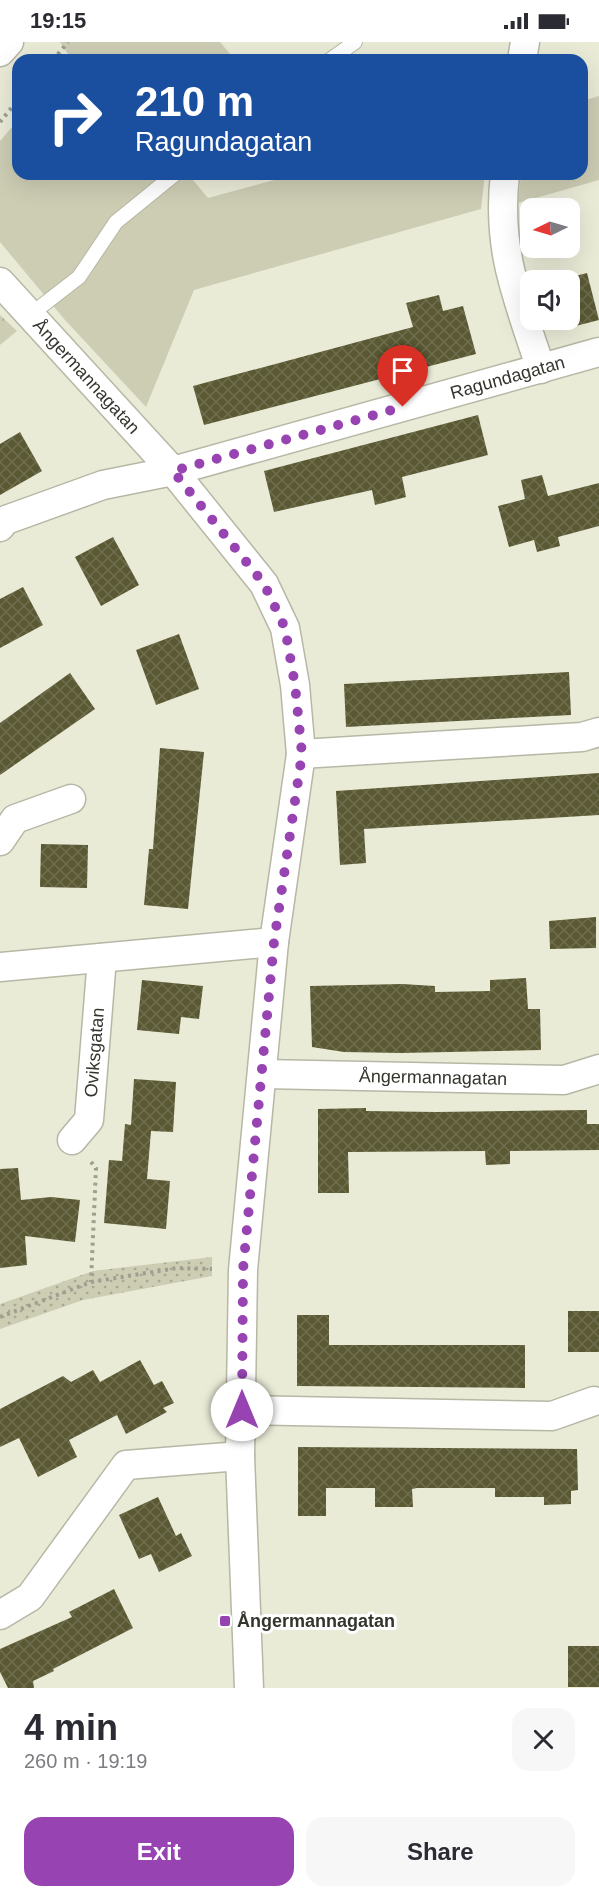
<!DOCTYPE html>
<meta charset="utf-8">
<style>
body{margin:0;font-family:Arial,sans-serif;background:#f7f7f7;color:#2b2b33;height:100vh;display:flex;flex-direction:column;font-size:22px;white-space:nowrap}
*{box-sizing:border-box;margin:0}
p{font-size:20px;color:#7c7c81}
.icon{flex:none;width:33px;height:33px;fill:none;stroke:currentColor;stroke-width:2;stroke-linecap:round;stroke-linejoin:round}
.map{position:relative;height:1646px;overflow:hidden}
.sheet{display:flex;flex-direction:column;background:#fff;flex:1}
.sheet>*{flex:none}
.hud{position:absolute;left:12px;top:12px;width:576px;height:126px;border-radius:18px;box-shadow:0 6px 24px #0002;background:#1a4fa0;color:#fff;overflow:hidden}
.needle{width:39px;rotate:265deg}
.buttons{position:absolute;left:520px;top:156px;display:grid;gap:12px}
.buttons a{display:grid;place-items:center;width:60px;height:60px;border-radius:12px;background:#fff;box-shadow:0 6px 24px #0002;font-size:30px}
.pin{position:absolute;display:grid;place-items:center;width:51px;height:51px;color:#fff;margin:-62px -26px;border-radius:50% 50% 50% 0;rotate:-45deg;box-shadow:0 0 6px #0007}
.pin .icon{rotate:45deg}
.me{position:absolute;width:66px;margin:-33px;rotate:0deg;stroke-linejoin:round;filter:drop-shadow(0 0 4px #0008)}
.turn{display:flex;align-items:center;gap:21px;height:126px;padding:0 24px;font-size:27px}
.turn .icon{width:78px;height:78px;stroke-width:2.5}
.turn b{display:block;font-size:42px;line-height:51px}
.round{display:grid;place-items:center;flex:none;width:63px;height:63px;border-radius:18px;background:#f7f7f7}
.summary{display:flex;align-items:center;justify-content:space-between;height:102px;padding:0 24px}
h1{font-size:36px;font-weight:700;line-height:45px}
.primary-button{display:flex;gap:12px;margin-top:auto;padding:12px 24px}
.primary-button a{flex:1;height:69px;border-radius:18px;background:#9743b1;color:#fff;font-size:24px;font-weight:700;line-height:69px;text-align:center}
.primary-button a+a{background:#f7f7f7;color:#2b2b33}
.status{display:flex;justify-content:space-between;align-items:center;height:42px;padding:0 30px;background:#fff;direction:ltr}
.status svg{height:16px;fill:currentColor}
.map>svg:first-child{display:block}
.grass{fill:#cdcdb4}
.forest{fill:url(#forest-crowns)}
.park{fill:url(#park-dots)}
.building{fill:url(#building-cross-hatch)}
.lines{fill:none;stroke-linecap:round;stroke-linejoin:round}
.service-casing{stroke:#b7b7a5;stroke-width:16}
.minor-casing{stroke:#b7b7a5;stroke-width:31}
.path{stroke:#9e9f90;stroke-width:4;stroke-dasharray:3 4.5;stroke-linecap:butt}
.service{stroke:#fff;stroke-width:14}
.minor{stroke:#fff;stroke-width:28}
.route{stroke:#9743b1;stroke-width:10;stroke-dasharray:0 18}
.poi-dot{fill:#9743b1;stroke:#fff;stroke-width:2}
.labels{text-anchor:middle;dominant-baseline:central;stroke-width:6;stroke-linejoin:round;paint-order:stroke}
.street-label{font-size:18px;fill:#35352e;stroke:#fff}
.poi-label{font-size:18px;font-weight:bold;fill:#35352e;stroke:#fff;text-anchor:start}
</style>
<div class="status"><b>19:15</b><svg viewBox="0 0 49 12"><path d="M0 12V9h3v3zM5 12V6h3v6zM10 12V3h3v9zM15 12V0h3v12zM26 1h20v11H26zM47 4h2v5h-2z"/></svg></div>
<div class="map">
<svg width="599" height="1646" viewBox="0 0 599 1646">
<defs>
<pattern id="forest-crowns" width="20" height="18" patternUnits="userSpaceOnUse" patternTransform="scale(1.5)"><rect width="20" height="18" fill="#cdcdb4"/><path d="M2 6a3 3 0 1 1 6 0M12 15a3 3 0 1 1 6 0" fill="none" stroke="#a7a793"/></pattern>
<pattern id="park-dots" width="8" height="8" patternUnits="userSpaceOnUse" patternTransform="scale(1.5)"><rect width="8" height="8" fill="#cdcdb4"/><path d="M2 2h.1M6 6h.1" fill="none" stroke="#a7a793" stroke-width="1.8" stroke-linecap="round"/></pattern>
<pattern id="building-cross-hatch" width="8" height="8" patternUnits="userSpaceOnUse" patternTransform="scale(1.5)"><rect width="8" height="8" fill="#5a5933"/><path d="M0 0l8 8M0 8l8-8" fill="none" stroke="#6f6e4f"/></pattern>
</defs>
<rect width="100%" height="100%" fill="#eaebd7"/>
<g class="grass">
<polygon points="60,0 220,0 235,18 67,18 70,15"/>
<polygon points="599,54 599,138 518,161 521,132 582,132 582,59"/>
<polygon points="18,78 18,132 188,132 208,156 296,132 485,132 481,167 194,248 146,365 65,278 0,200 0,99"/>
</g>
<polygon class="forest" points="0,273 17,289 0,303"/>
<polygon class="park" points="212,1215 212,1234 83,1258 0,1287 0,1262 93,1229"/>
<g class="building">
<polygon points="587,231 599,278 560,288 558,278 570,278 570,238 559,238"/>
<polygon points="439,253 443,269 463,264 476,312 204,383 193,344 413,285 406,261"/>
<polygon points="478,373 488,413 402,435 406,455 375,463 372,448 274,470 264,429"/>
<polygon points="20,390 42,429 0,453 0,402"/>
<polygon points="542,433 548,454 599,441 599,484 558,495 560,504 537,510 534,498 509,505 498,464 525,457 521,438"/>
<polygon points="113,495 139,543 101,564 75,515"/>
<polygon points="23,545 43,583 0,606 0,557"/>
<polygon points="179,592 199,647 156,663 136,608"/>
<polygon points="569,630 571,673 346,685 344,642"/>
<polygon points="70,631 95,667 0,733 0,681"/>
<polygon points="160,706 204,710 188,867 144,863 149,807 153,807"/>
<polygon points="599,731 599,773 364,787 366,821 340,823 336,749"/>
<polygon points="41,802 88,803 87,846 40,845"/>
<polygon points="596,875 596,906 550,907 549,879"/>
<polygon points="526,936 528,967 540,967 541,1008 401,1011 344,1010 312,1005 310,944 402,942 435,944 435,950 490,949 490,938"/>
<polygon points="142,938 203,944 199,977 181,975 179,992 137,988"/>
<polygon points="134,1037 176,1040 173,1090 151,1089 147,1137 170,1139 166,1187 104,1181 109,1118 122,1119 125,1082 131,1083"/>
<polygon points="366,1066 366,1069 436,1070 587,1068 587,1082 599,1082 599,1108 510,1109 510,1122 486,1123 485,1109 348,1110 349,1151 318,1151 318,1067"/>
<polygon points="18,1126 21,1158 51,1155 80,1158 75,1200 25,1194 27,1223 0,1226 0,1127"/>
<rect x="568" y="1269" width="31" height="41"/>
<polygon points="297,1273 329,1273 329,1303 525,1303 525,1346 297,1344"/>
<polygon points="140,1318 154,1343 162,1339 174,1361 163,1366 167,1370 126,1392 117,1373 69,1398 77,1415 38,1435 19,1396 0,1405 0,1367 63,1334 71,1340 93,1328 100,1340"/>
<polygon points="298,1405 577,1407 578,1448 571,1449 571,1462 544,1463 544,1455 495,1455 495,1446 417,1446 412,1447 413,1465 375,1465 375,1446 326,1446 326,1474 298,1474"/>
<polygon points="158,1455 176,1494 181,1491 192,1514 159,1530 151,1512 139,1517 119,1473"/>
<polygon points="114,1547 133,1586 53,1627 54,1629 33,1639 34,1646 8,1646 0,1630 0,1607 72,1575 69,1570"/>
<rect x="568" y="1604" width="31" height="41"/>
</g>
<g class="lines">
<g class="service-casing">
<g id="service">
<polyline points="330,18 355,0"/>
<polyline points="30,273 79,235 116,180 175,132"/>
</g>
</g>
<g class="minor-casing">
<g id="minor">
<polyline points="0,10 9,0"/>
<polyline points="522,18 525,0"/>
<path d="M505,132C496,208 518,257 541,327"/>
<path id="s1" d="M0,240L173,429L264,542L285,586L295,643L301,712L274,900L243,1228L240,1414L249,1646"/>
<path id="s2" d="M0,485L6,478L103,443L173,429L599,310"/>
<polyline points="301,712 582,695 599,690"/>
<polyline points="0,799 15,777 71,757"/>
<polyline points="0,925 274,900"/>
<path id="s3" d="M263,1032L564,1038L599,1027"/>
<path id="s4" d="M72,1098L89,1078L102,916"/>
<polyline points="242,1368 552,1374 594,1359"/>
<polyline points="0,1573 30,1555 126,1423 240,1414"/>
</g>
</g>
<g class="path">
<polyline points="53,18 68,0"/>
<polyline points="0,80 18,58"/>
<polyline points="91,1120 96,1126 91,1240"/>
<polyline points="0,1275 91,1240 177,1226 212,1227"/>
</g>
<use href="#service" class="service"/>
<use href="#minor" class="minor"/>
</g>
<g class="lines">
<polyline class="route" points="242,1368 243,1228 274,900 302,712 295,643 285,586 264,542 173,429 403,365"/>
</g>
<rect class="poi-dot" x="219" y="1573" width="12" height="12" rx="3"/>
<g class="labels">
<g class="street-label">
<text stroke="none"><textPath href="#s1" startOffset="128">Ångermannagatan</textPath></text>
<text stroke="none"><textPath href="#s2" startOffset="531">Ragundagatan</textPath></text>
<text stroke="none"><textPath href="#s4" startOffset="94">Oviksgatan</textPath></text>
<text stroke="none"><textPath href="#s3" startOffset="170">Ångermannagatan</textPath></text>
</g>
<g class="poi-label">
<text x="237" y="1579">Ångermannagatan</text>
</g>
</g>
</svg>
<div class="buttons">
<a><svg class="needle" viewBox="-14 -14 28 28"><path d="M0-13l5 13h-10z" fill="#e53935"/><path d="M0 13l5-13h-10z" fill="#7c7c81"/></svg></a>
<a><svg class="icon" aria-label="sound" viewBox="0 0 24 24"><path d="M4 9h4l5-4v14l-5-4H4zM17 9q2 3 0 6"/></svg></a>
</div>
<div class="pin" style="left:403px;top:365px;background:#d93025"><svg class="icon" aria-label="arrive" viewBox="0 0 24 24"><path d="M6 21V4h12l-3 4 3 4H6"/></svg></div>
<svg class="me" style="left:242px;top:1368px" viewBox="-20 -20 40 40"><circle r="19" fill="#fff"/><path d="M0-13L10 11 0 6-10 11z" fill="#9743b1"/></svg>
<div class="hud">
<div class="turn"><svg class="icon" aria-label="right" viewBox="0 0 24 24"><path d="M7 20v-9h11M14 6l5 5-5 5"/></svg><div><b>210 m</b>Ragundagatan</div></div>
</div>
</div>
<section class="sheet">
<div class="summary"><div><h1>4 min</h1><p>260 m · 19:19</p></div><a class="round"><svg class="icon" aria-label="close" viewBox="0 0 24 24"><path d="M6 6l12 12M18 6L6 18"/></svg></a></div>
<div class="primary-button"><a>Exit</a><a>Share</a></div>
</section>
